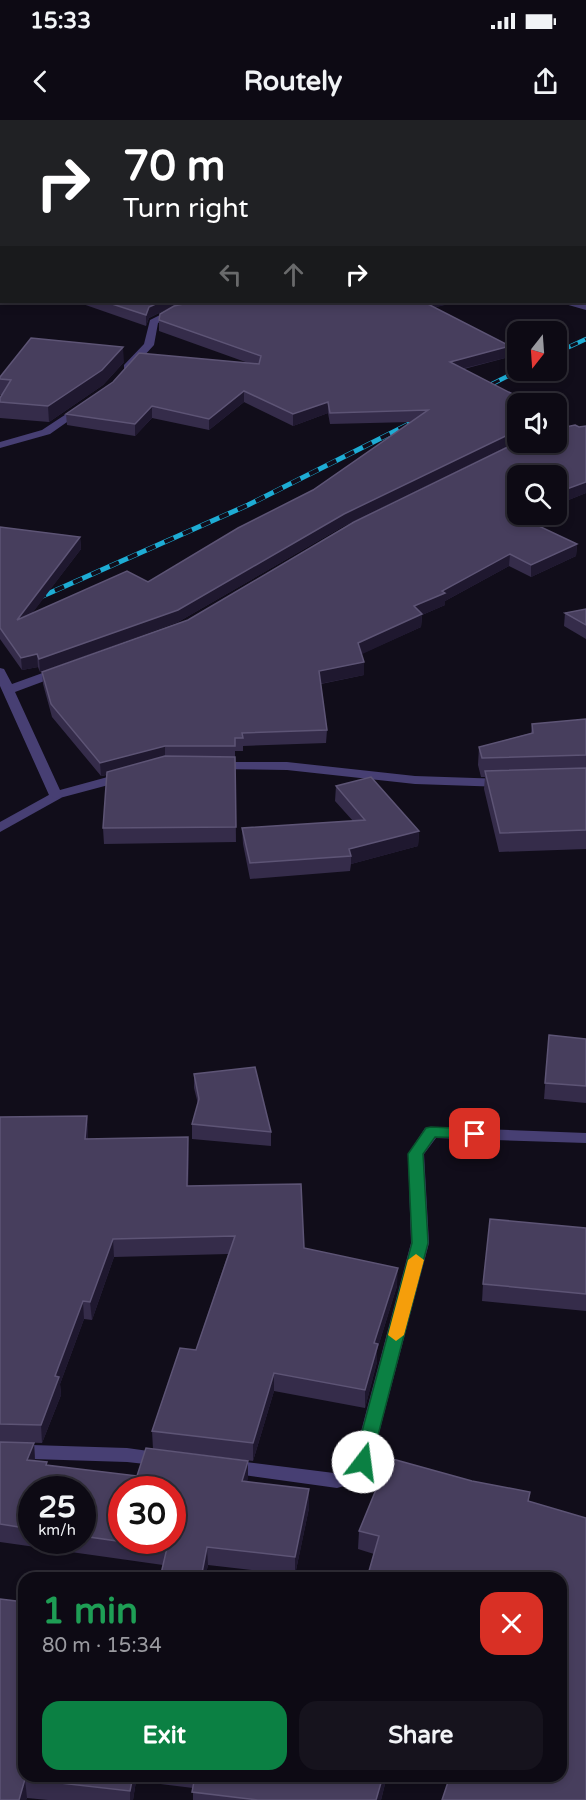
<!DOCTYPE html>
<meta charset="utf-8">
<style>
body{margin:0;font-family:"Varela Round",sans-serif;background:#16131d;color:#f1f3f6;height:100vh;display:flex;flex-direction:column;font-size:22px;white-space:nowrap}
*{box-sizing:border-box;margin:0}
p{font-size:20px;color:#9a9aa0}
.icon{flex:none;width:33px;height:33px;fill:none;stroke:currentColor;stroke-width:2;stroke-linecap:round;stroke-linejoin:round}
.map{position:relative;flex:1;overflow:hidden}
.drawer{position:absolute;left:18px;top:1452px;width:549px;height:210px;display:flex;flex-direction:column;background:#0d0a14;border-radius:18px;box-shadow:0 3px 9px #0003,0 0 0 2px #2d2b34}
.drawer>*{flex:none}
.hud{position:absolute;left:0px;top:0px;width:586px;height:183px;box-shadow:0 3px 9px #0003,0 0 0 2px #2d2b34;background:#202124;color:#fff;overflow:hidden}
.needle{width:39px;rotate:197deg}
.buttons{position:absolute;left:507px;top:201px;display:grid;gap:12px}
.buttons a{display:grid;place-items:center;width:60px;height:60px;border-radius:12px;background:#0d0a14;box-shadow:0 3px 9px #0003,0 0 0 2px #2d2b34;font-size:30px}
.speed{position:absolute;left:18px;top:1356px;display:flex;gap:12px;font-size:30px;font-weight:700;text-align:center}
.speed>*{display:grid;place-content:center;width:78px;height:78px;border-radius:50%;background:#0d0a14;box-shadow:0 3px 9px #0003,0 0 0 2px #2d2b34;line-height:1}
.speed small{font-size:15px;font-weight:400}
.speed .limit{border:9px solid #d22;background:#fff;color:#111}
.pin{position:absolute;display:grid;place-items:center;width:51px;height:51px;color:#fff;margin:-26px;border-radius:12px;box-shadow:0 3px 9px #0006}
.me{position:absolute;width:66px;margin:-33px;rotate:15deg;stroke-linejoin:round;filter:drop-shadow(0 0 4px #0008)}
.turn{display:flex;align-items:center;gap:21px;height:126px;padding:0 24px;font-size:27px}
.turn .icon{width:78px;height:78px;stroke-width:2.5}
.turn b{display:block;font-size:42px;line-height:51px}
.lanes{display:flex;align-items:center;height:57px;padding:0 24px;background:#0003;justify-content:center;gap:30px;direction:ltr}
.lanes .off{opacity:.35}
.round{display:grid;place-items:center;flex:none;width:63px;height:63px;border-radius:18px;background:#16131d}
.head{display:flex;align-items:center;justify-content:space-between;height:102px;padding:0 24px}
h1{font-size:36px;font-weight:700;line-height:45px;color:#1e9e55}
.button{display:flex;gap:12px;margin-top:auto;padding:12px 24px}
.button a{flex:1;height:69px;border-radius:18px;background:#0b8043;color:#fff;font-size:24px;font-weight:700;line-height:69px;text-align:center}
.button a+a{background:#16131d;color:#f1f3f6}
.status{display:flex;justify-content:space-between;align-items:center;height:42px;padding:0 30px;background:#0d0a14;direction:ltr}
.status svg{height:16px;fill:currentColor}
header{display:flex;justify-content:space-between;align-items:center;height:78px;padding:0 24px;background:#0d0a14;font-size:27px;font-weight:700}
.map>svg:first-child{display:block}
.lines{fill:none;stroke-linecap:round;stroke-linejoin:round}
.lane{fill:#473f73;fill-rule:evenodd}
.street{fill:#473f73;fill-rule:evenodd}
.secondary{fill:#8372eb;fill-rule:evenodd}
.rail-far1-casing{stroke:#1eacd4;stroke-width:4.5}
.rail-casing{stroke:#1eacd4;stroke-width:5}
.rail-far1{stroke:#110d1a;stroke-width:3;stroke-dasharray:8;stroke-linecap:butt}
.rail{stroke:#110d1a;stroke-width:4;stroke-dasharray:10;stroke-linecap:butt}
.wall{fill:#352c4a;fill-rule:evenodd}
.shaded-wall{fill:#1f182f}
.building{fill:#473e5d;stroke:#5d5475;stroke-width:1.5;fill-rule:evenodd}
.route{fill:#0b8043;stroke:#07532c;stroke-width:1.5}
.slow{fill:#f59e0b}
</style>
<div class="status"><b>15:33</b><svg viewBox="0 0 49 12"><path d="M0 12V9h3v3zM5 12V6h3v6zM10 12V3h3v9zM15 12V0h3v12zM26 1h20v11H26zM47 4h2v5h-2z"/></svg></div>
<header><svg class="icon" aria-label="back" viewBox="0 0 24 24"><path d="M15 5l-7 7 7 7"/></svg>Routely<svg class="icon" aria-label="share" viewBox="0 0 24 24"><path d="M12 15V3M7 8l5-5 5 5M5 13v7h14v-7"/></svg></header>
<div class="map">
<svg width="586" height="1680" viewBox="0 0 586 1680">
<rect width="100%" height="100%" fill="#110d1a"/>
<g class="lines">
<polygon class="lane" points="56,671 61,672 63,675 61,678 0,712 0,702"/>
<g class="street">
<rect x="585" y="102" width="1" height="6"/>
<polygon points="206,182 221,182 174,195 158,203 154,225 132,249 124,249 124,245 144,224 150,200 168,191"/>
<polygon points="563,182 586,184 586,190 565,184"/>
<polygon points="83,283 88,286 87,288 50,314 0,328 0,322 42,310"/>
<polygon points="62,546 68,550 66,553 15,572 60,670 126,652 133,656 131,659 56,679 49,675 0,566 0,548 4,549 12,564"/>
<polygon points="217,642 287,642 415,656 504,659 511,663 504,667 415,664 287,650 212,649 210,646"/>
<polygon points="431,1007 586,1013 586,1023 436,1018 424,1034 429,1123 370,1347 344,1366 337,1368 222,1352 219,1347 222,1342 229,1340 334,1353 354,1338 411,1123 408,1034 425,1008"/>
<polygon points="0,1324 127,1328 170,1334 173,1339 170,1344 163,1346 127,1342 0,1338"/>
</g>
<g class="secondary">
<polygon points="178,0 191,0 177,2"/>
<rect x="0" y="8" width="2" height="5"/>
<polygon points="0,46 2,46 0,52"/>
</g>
<g class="rail-far1-casing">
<g id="rail-far1">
<polyline points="556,233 586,219"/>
<polyline points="478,271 520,250"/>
</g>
</g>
<g class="rail-casing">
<polyline id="rail" points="0,495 248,385 421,298"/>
</g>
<use href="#rail-far1" class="rail-far1"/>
<use href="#rail" class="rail"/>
</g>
<g class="wall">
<polygon points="475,0 586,0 586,35 585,35 585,2 481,2"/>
<polygon points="77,182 457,182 435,187 509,237 464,249 518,284 518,321 344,406 178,502 40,552 38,547 22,550 0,519 0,407 80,417 81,429 32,493 148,462 313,370 411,302 330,304 328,293 293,306 244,282 209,310 152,298 135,316 67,305 66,294 251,244 159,211 159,200 172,188 167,189 149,198 146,206"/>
<polygon points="124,242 103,265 49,302 0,298 0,278 2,275 0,275 0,259"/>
<polygon points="556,296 561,298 560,308 575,305 579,307 586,306 586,373 556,385 556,356 518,356 518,394 532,394 522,398 577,424 576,436 531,457 509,446 445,481 445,485 422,495 421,507 361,534 364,542 364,555 321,564 327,610 326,623 243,626 243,631 235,631 236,722 104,724 103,708 107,655 101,656 52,597 43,564 42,552 188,500 354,402 518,322 556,322"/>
<polygon points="586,489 586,519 564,506 565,493"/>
<polygon points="586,599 586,729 499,732 484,669 485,657 481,657 478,645 479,627 531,613 532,604"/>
<polygon points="336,666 419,711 418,726 351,744 350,751 250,759 243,724 242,708 353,701 335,681"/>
<polygon points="549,915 586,919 586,983 544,979"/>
<polygon points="194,954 271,1012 271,1026 192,1019 192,1004 198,984 194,968"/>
<path d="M87,996L88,1019L189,1034L188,1066L304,1128L397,1166L377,1230V1242L365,1288L274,1271L253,1341L153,1329L152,1311L196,1230L228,1134L114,1137L92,1200L84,1199L60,1264L61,1275L42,1323L15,1322L34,1323L35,1341L47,1342V1345L137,1356L248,1341L247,1362L309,1369V1388L295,1455L208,1445L205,1458H160L163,1445L0,1422V997ZM32,1370H82V1420H32Z"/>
<polygon points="586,1108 586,1191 482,1181 483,1164"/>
<polygon points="529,1381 561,1656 374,1434 358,1429 359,1411"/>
<polygon points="24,1656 387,1656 381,1680 193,1680 193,1668 136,1661 133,1680 48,1680 27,1678 26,1680 0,1680"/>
</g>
<g class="shaded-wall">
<polygon points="409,0 441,0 436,2 404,2"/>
<polygon points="2,160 2,171 0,172 0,161"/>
<polygon points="160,182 198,182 167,189 149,198 146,206 146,195 149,187"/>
<polygon points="421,182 457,182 421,191"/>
<polygon points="510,226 509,237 449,252 450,242"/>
<polygon points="123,227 124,242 103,265 49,302 48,286"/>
<polygon points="244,271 244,282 209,310 209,299"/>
<polygon points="328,282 328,293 293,306 293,294"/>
<polygon points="152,286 152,298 135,316 135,304"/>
<polygon points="561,298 560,310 556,311 556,300"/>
<polygon points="518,310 518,321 344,406 178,502 40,552 39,539 344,394"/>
<polygon points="586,362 586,373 556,385 556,373"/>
<polygon points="518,389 518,394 532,394 508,404 509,392"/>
<polygon points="80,417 81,429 18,512 17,500"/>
<polygon points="577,424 576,436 531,457 531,445"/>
<polygon points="510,434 509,446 445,481 445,485 422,495 421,507 358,536 358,523 414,486"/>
<polygon points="37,534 38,547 22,550 21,538"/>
<polygon points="364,542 364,555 319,564 319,551"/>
<polygon points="165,626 165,639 101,656 100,643"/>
<polygon points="419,711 418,726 351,744 351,736 349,729"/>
<polygon points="87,996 88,1014 87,1036 85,1019"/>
<polygon points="188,1017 189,1034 188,1084 187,1066"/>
<polygon points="113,1119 114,1137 92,1200 90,1182"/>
<polygon points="398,1148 397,1166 377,1230 377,1242 365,1288 365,1270 374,1223"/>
<polygon points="83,1181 84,1199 60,1264 61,1275 42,1323 41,1305 55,1256"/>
<polygon points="274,1253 274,1271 253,1341 253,1323"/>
<polygon points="34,1323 35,1341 27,1340"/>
<polygon points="248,1341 248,1359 242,1379 242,1361"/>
<polygon points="309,1369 309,1388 295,1455 295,1437"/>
<polygon points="207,1427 208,1445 205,1458 201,1458"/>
<polygon points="133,1656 136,1656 136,1661 133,1680 130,1680 130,1671"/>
<polygon points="383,1656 387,1656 381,1680 376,1680"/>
<polygon points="25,1659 27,1678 26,1680 19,1680"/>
</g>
<g class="building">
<polygon points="266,0 409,0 404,2 259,2"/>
<polygon points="504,0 586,0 586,27 585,27 585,2 509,2"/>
<polygon points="585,111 586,112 586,156 585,156"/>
<polygon points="2,113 2,160 0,161 0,114"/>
<polygon points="106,182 160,182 149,187 146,195"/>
<polygon points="193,182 424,182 510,226 450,242 532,284 518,284 518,310 344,394 178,490 39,539 37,534 21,538 0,508 0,407 80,417 17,500 127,451 148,462 238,408 313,370 428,290 330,293 328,282 293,294 244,271 209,299 152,286 135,304 66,294 113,262 139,233 259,244 261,236 159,200 160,194 174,186"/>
<polygon points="31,218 123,227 102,250 48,286 0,282 0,278 11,260 0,259 0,257"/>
<polygon points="575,305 579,307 586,306 586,362 556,373 556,356 518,356 518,389 509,392 577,424 531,445 510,434 442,471 445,473 414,486 422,494 358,523 364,542 319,551 327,610 242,613 243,618 235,618 235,626 165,626 100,643 51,584 42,552 188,500 354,402 518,322 556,322 556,309"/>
<polygon points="586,489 586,505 565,493"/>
<polygon points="586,599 586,635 482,638 479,627 533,613 532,604"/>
<polygon points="165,636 235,637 236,707 103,708 107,652"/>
<polygon points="586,648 586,710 500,713 485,651"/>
<polygon points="371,657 419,711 349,729 351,736 250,743 242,708 365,700 336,666"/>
<polygon points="549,915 586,919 586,966 545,963"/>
<polygon points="255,947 271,1012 192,1004 199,979 194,954"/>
<polygon points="87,996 85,1019 188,1017 187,1066 301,1064 304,1128 398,1148 374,1223 378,1224 365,1270 274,1253 253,1323 152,1311 180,1228 196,1230 235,1116 113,1119 90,1182 83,1181 55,1256 59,1257 41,1305 0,1304 0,997"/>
<polygon points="490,1099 586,1108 586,1174 483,1164"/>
<path d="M0,1322L34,1323L27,1340L47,1342L46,1345L137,1356L146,1328L248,1341L242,1361L309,1369L295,1437L207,1427L201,1458H160L167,1428L82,1416V1370H32V1409L0,1404ZM122,1370H172V1420H122Z"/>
<polygon points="389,1338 472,1361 530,1372 528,1381 586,1398 586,1680 442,1680 450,1656 561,1656 561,1458 367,1458 379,1416 359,1411"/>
<polygon points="0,1479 24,1482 24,1656 133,1656 130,1671 25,1659 19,1680 0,1680"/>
<polygon points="195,1656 383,1656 376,1680 258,1680 192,1672"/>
</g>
<polygon class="route" points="431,1007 475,1009 483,1014 475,1018 435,1017 423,1034 428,1123 371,1342 369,1347 356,1347 354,1342 412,1123 408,1034 426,1008"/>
<polygon class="slow" points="416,1134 424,1140 404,1215 396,1221 388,1215 408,1140"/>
</svg>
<div class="buttons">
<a><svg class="needle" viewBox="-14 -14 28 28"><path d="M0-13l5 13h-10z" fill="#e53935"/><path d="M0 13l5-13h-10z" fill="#9a9aa0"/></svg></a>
<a><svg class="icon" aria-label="sound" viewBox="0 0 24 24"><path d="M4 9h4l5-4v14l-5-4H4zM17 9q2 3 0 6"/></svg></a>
<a><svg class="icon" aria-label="search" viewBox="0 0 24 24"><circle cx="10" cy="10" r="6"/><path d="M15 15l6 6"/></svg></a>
</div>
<div class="speed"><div>25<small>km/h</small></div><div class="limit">30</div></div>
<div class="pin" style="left:475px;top:1014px;background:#d93025"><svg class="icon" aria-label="arrive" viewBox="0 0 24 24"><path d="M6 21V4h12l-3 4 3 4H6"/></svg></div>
<svg class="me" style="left:363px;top:1342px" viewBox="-20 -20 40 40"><circle r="19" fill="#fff"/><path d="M0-13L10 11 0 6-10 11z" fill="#0b8043"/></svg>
<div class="hud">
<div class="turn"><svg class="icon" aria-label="right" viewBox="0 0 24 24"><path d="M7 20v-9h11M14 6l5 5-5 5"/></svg><div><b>70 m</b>Turn right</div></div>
<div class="lanes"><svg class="icon off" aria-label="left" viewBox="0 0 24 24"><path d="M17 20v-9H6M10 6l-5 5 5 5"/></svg><svg class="icon off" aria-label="ahead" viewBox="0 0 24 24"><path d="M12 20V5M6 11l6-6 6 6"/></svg><svg class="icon" aria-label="right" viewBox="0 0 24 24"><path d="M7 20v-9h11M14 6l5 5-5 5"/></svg></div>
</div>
<section class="drawer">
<div class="head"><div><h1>1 min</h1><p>80 m · 15:34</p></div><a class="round" style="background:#d93025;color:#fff"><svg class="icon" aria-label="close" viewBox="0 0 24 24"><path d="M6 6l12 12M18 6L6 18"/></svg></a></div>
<div class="button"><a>Exit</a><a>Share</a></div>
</section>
</div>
